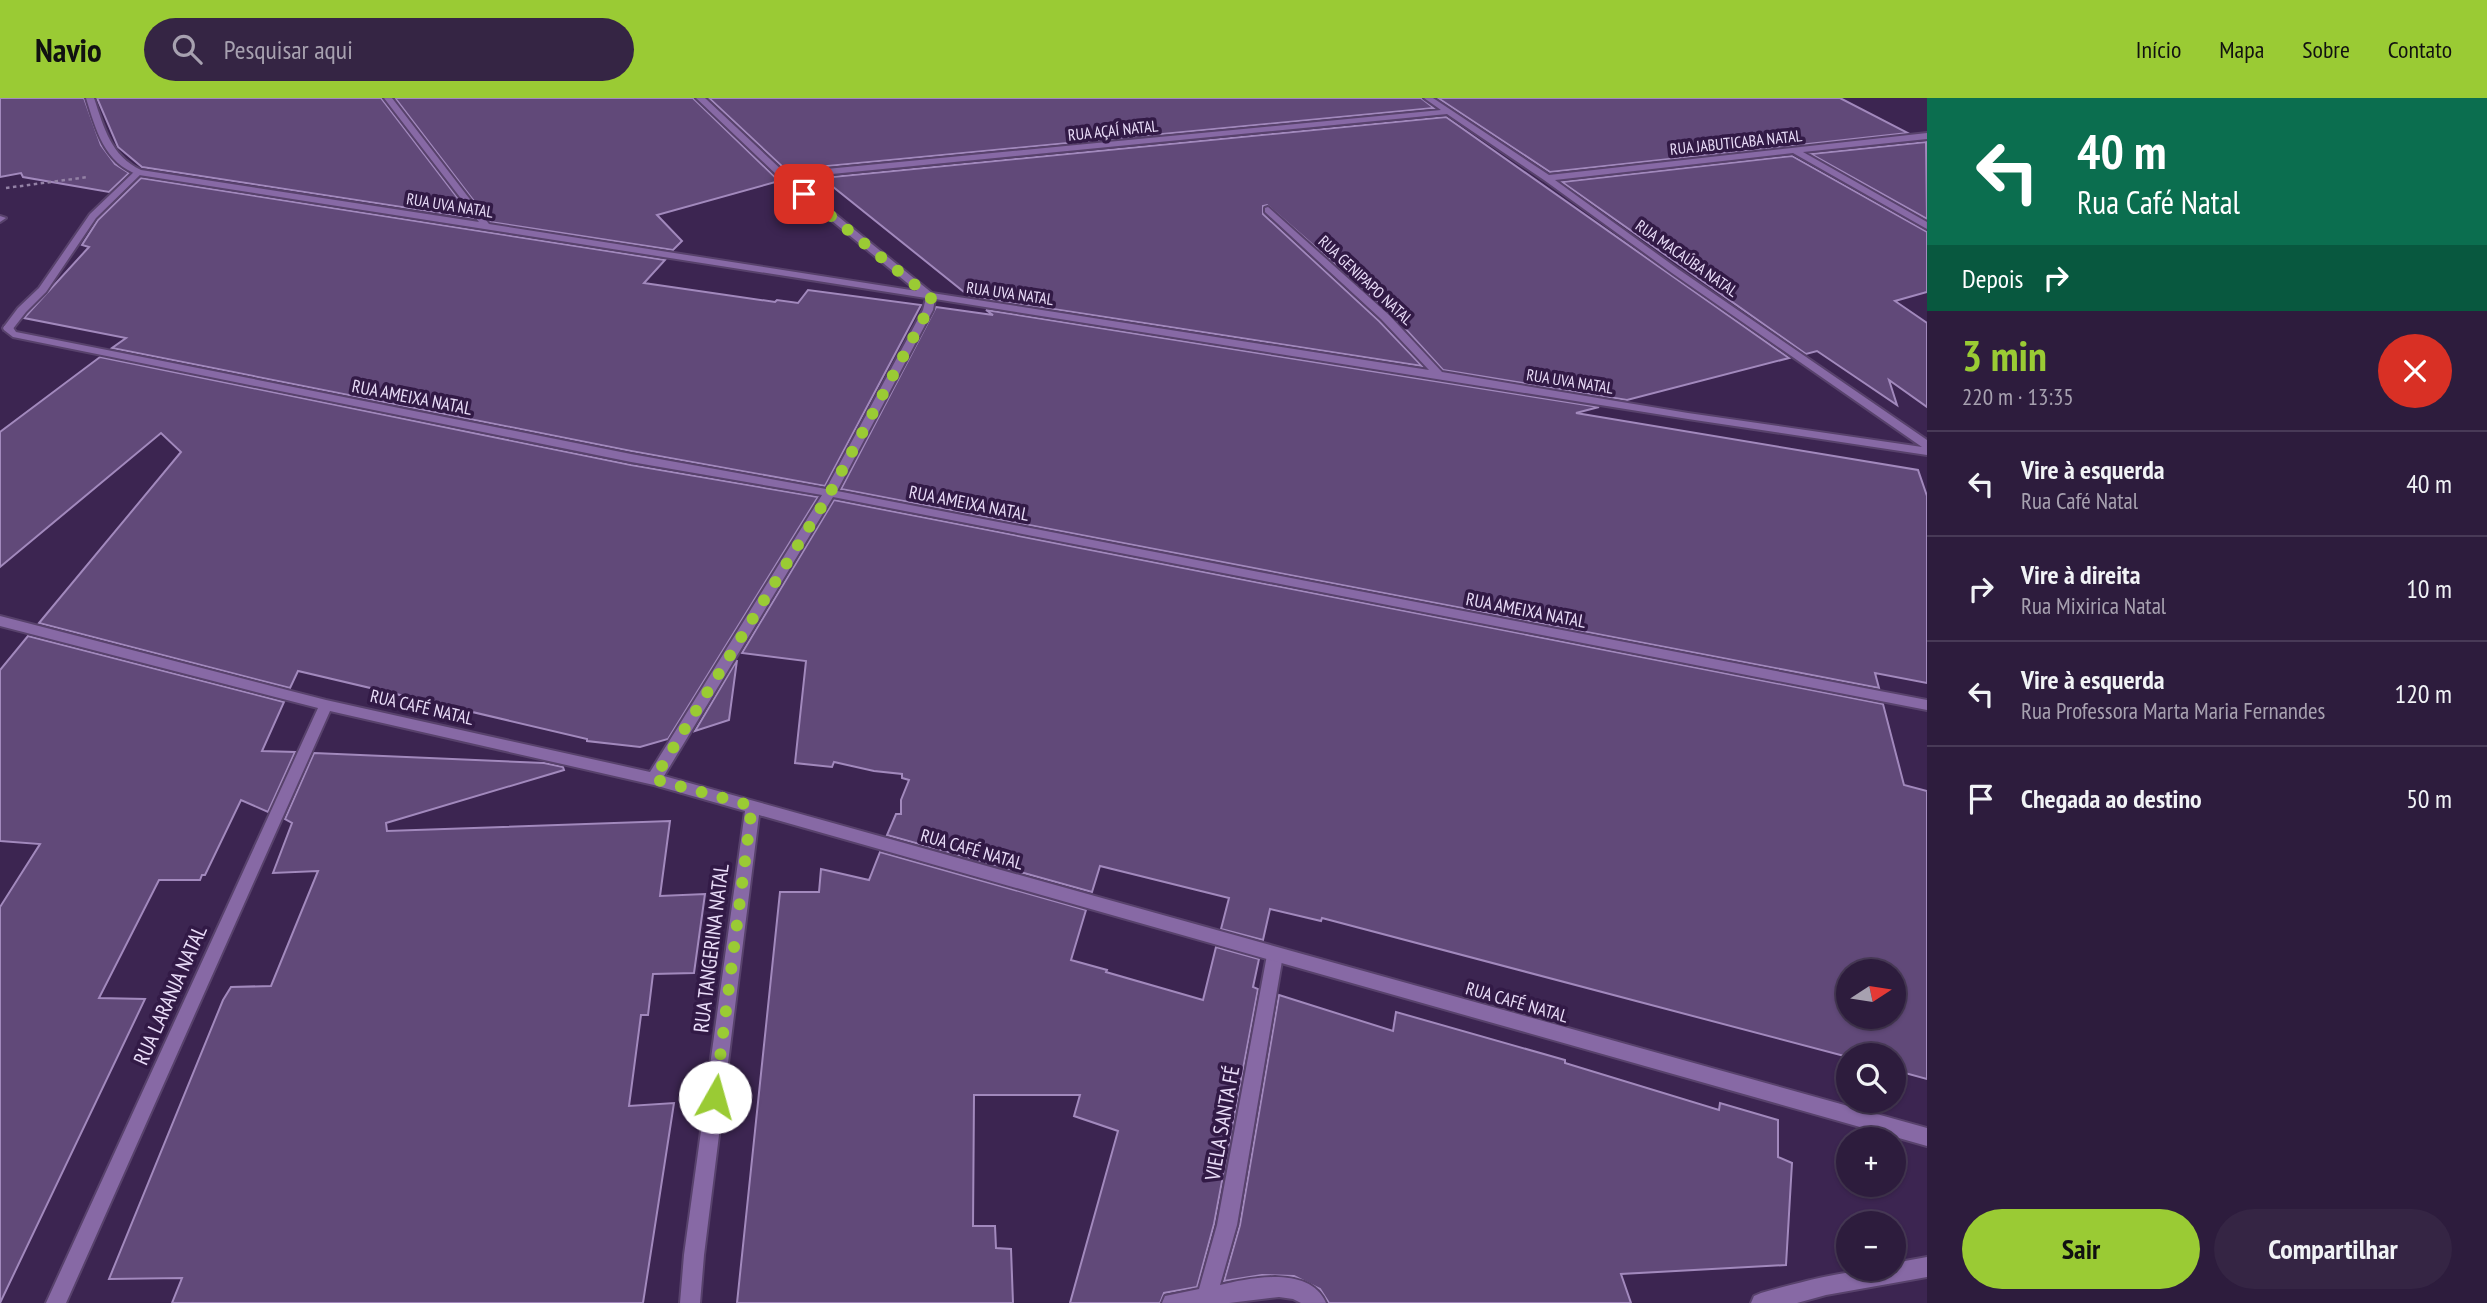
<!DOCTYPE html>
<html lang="pt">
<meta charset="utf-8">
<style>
body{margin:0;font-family:"PT Sans Narrow",sans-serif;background:#352544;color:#f1f3f6;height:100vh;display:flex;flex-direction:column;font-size:26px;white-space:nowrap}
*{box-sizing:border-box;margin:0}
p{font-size:23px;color:#a7a1b0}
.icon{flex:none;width:38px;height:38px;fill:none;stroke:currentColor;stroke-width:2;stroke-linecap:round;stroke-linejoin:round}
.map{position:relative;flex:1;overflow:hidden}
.side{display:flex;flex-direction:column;background:#2d1c3d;width:560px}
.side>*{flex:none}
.top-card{background:#0b6e4f;color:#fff;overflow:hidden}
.needle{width:46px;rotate:78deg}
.controls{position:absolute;left:1836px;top:861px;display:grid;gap:14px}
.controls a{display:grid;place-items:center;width:70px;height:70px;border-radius:50%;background:#2d1c3d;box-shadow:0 2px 5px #0004,0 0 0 2px #483a57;font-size:35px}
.pin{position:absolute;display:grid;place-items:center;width:60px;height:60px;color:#fff;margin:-30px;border-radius:14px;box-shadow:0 4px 10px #0006}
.me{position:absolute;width:77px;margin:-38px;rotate:7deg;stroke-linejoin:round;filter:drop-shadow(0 0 5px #0008)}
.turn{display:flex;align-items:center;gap:24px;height:147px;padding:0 35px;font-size:32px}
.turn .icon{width:91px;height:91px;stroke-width:2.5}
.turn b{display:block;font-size:49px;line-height:60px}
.then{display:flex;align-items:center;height:66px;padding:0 35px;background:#0003;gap:14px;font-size:26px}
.round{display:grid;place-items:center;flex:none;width:74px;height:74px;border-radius:37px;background:#352544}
.head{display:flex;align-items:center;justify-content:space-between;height:119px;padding:0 35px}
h1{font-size:42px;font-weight:700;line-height:52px;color:#9acb34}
.cta{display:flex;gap:14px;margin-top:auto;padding:14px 35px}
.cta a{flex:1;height:80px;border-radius:42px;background:#9acb34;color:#111;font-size:28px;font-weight:700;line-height:80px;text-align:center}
.cta a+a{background:#352544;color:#f1f3f6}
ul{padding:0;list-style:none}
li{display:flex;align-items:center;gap:21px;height:105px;padding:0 35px;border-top:2px solid #483a57}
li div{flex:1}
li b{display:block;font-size:26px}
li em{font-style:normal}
header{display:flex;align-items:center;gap:42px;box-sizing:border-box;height:98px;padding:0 35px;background:#9acb34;color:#111}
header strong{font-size:33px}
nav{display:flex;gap:38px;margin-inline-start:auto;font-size:24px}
.search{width:490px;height:63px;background:#352544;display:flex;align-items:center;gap:18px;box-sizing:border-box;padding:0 24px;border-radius:38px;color:#a7a1b0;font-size:26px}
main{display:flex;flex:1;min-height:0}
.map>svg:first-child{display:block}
.building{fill:#614979;stroke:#a289bd;stroke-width:2;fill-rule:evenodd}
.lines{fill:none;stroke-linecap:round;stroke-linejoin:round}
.lane-casing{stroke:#58426c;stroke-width:4}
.street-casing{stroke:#58426c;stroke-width:4}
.path{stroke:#9381a5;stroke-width:2.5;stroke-dasharray:3.5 3.5;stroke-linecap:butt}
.lane{fill:#8769a5;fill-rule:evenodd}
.street{fill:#8769a5;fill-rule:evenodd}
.route{stroke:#9acb34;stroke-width:12;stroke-dasharray:0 21.6}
.labels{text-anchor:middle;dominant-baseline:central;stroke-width:7;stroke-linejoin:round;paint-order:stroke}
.far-street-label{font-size:16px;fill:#eaddf9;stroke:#321a46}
.street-label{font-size:18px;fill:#eaddf9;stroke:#321a46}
.near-street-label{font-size:21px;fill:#eaddf9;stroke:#321a46}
</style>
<header>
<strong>Navio</strong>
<div class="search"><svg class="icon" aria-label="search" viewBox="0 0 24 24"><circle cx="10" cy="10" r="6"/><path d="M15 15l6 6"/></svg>Pesquisar aqui</div>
<nav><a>Início</a><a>Mapa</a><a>Sobre</a><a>Contato</a></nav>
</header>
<main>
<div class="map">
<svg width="1927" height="1205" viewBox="0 0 1927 1205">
<rect width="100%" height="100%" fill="#3c2551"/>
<g class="building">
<polygon points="0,0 84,0 101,47 115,66 129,75 109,94 23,79 21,75 0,79"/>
<polygon points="97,0 381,0 473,120 142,69 118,49"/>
<polygon points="395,0 693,0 779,83 657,117 682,143 673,152 490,124"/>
<polygon points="709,0 1421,0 1434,10 786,72"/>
<polygon points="1438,0 1840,0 1908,35 1550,74"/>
<polygon points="1446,19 1789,260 1627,302 1443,272 1391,215 1267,107 1263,108 1263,116 1379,223 1422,268 969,198 822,80"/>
<polygon points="1926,44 1927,121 1811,56"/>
<polygon points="1792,58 1927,134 1927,194 1895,203 1927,225 1927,309 1889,282 1897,307 1817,253 1806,256 1562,84"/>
<polygon points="141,80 665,162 644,185 775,204 777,202 798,205 808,192 921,207 825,388 631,353 112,250 126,240 24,220 89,149 82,147 98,122"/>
<polygon points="936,209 993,217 986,212 1599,309 1576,315 1918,372 1927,398 1927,585 1875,575 1879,590 841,391"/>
<polygon points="100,259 631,367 818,399 668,641 640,649 587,643 587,641 298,573 290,590 39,525 181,354 161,335 0,469 0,334"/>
<path d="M834,402L1883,606L1904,687L1927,693V981L1894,972V957L1848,959L1322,820L1321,823L1270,811L1263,842L1221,831L1229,800L1100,768L1092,794L887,737L896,716H901V702L909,682L902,680V676L874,673L834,664L832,669L795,665L806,563L742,555ZM1848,873H1894V919H1848Z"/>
<polygon points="28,538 284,604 262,653 295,654 268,714 241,702 205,777 202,777 200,782 159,782 99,900 145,901 0,1205 0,809 40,746 0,743 0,572"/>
<polygon points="737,562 729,622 695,633"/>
<polygon points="314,655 544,665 563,669 564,672 386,725 387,733 670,723 660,798 705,796 694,875 653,876 648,917 641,917 629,1008 674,1005 643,1205 172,1205 182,1180 109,1181 223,902 231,889 271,888 318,773 273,775 292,725 285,721"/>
<polygon points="880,754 1086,812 1071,862 1107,872 1106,874 1203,902 1216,849 1259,861 1253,889 1258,891 1214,1126 1197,1189 1164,1195 1160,1205 1070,1205 1118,1033 1074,1018 1080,997 974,997 973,1128 995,1128 996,1150 1011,1151 1013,1205 737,1205 780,794 819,794 821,771 869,782"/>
<polygon points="1279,897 1393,933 1396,914 1565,962 1565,965 1719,1012 1720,1005 1778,1022 1778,1059 1792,1065 1786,1167 1621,1176 1631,1205 1329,1205 1320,1191 1294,1178 1262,1177 1224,1183 1240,1127"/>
</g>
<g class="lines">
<g class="lane-casing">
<g id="lane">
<polygon points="136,72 143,74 96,120 46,194 26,214 12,232 4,232 3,230 18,210 39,190 90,116"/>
<polygon points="0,118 6,120 0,124"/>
<path d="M1275,850L1281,852L1283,857L1237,1127L1220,1187C1250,1180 1310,1167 1326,1205H1301L1293,1201L1279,1199L1229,1205H1162L1165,1198L1199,1191L1217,1127L1267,857L1269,852Z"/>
</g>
</g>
<g class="street-casing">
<g id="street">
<path d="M86,0H94C104,30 111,58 141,72L479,124L384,0H392L489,126L917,193L780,80L696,0H705L785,75L1441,12L1424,0H1433L1549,77L1927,35V41L1803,54L1927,124V131L1793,55L1555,82L1678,171L1927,342V357L1688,321L935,201L933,212L837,393L1927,602V612L833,399L664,678L1927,1030V1048L759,717L704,1157L700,1205H680L684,1157L745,713L654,687L330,613L66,1205H46L318,610L0,528V518L326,602L650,674L822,397L631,364L13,239L4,232V228H12L16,234L631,356L826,391L923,212L926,200L139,77C104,65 96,32 86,0ZM1447,16L1544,82L1672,175L1922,349L1688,315L1442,274L1389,217L1268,109L1265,110V114L1381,221L1429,272L932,195L791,80Z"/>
<path d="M1927,1159V1179L1826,1197L1797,1205H1751L1754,1198L1761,1195C1805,1183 1847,1171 1894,1171V1165Z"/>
</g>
</g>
<polyline class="path" points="6,90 88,79"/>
<use href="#lane" class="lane"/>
<use href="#street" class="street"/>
</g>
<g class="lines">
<polyline class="route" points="715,999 752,708 654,681 830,395 928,212 931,200 804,96"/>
</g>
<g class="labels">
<g class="far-street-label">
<text transform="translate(1113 32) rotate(-6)">RUA AÇAÍ NATAL</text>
<text transform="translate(1736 44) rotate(-6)">RUA JABUTICABA NATAL</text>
<text transform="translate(450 107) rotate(9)">RUA UVA NATAL</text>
<text transform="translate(1687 160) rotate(35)">RUA MACAÚBA NATAL</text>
<text transform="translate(1366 182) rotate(43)">RUA GENIPAPO NATAL</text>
<text transform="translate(1010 195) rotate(8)">RUA UVA NATAL</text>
<text transform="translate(1570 283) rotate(9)">RUA UVA NATAL</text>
</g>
<g class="street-label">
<text transform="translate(412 299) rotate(11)">RUA AMEIXA NATAL</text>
<text transform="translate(969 405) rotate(11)">RUA AMEIXA NATAL</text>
<text transform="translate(1526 512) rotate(11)">RUA AMEIXA NATAL</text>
<text transform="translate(422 609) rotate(13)">RUA CAFÉ NATAL</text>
<text transform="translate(972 751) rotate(16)">RUA CAFÉ NATAL</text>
<text transform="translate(1517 904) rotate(16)">RUA CAFÉ NATAL</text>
</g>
<g class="near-street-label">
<text transform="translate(711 850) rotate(-83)">RUA TANGERINA NATAL</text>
<text transform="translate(170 897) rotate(-66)">RUA LARANJA NATAL</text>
<text transform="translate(1222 1025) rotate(-80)">VIELA SANTA FÉ</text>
</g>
</g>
</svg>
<div class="controls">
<a><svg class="needle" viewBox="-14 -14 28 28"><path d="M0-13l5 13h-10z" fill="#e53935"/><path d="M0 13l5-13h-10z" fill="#a7a1b0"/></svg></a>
<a><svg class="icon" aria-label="search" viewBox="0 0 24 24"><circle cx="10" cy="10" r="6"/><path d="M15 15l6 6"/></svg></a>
<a>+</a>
<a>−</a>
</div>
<div class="pin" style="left:804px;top:96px;background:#d93025"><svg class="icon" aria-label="arrive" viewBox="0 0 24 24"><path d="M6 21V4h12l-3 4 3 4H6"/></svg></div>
<svg class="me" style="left:715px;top:999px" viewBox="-20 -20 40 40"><circle r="19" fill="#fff"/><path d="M0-13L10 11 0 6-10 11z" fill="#9acb34"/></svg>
</div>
<section class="side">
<div class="top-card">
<div class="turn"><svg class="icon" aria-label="left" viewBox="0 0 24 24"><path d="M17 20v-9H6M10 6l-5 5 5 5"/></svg><div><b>40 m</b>Rua Café Natal</div></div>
<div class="then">Depois<svg class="icon" aria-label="right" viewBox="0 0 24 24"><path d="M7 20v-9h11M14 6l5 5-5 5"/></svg></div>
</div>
<div class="head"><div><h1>3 min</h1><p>220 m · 13:35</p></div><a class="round" style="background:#d93025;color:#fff"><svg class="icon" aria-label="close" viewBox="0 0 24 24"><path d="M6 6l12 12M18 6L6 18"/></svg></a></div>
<ul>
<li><svg class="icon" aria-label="left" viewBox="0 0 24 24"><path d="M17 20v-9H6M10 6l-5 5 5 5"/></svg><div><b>Vire à esquerda</b><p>Rua Café Natal</p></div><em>40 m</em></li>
<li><svg class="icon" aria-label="right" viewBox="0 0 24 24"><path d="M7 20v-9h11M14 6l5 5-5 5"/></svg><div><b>Vire à direita</b><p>Rua Mixirica Natal</p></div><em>10 m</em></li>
<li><svg class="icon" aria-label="left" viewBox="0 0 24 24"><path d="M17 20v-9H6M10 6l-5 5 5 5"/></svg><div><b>Vire à esquerda</b><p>Rua Professora Marta Maria Fernandes</p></div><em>120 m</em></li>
<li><svg class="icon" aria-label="arrive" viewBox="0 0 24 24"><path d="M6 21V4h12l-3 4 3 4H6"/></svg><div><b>Chegada ao destino</b></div><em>50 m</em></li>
</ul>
<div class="cta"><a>Sair</a><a>Compartilhar</a></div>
</section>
</main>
